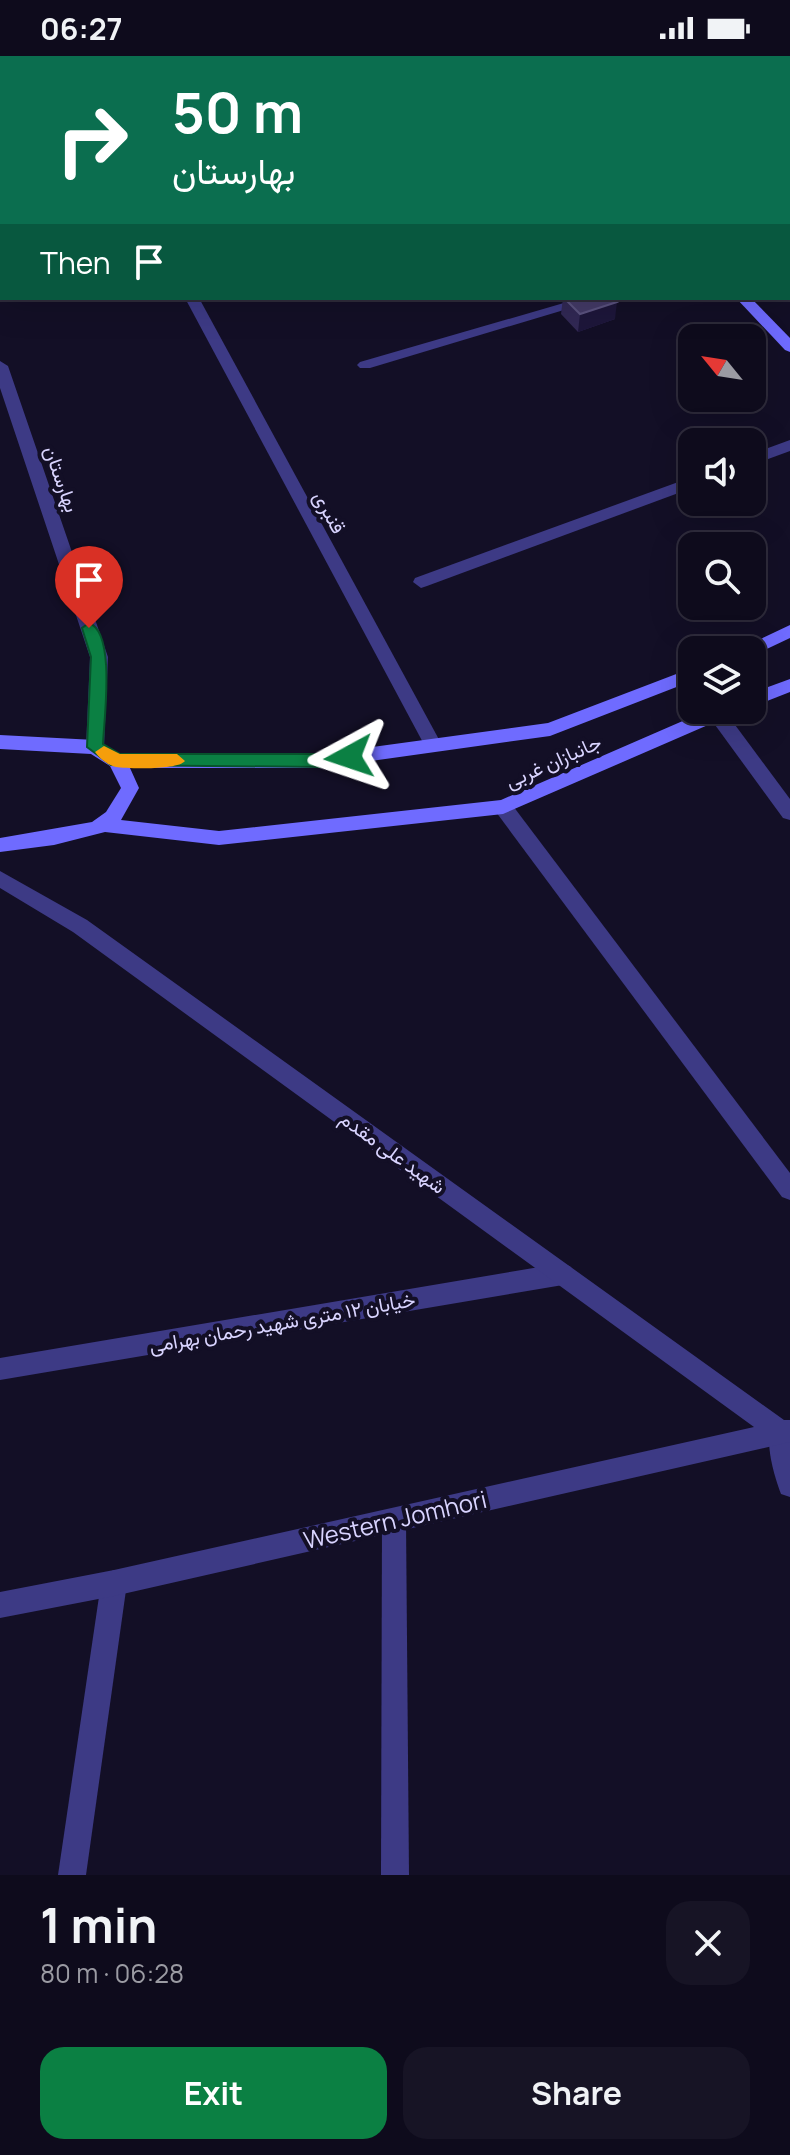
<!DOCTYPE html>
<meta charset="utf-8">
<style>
body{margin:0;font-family:Manrope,Vazirmatn,sans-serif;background:#171425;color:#f1f3f6;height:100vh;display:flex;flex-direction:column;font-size:30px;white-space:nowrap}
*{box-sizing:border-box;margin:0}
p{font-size:26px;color:#9b9ba3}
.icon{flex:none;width:44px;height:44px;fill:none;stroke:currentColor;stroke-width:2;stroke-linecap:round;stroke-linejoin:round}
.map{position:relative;height:1819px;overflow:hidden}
.side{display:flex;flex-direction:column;background:#0e0b1c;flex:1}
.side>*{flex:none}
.banner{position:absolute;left:0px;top:0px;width:790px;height:244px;box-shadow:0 8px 32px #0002,0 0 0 2px #2e2b3b;background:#0b6e4f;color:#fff;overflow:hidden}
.needle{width:52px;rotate:300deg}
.fabs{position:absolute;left:678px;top:268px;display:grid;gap:16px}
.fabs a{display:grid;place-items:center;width:88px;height:88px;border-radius:16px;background:#0e0b1c;box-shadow:0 8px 32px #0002,0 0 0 2px #2e2b3b;font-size:40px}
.pin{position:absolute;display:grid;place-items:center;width:68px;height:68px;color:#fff;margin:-82px -34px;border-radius:50% 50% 50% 0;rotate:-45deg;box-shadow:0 0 8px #0007}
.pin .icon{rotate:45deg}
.me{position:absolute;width:88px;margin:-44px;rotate:265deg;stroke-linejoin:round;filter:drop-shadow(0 0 6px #0008)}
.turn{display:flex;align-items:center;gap:28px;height:168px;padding:0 40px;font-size:36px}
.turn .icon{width:104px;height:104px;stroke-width:2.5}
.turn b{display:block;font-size:56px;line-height:68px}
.then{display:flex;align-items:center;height:76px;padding:0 40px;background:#0003;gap:16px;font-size:30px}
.round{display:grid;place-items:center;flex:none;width:84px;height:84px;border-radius:24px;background:#171425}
.overview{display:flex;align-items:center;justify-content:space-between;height:136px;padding:0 40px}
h1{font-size:48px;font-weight:700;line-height:60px}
.primary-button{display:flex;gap:16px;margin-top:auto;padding:16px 40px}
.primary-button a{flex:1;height:92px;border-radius:24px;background:#0b8043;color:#fff;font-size:32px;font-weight:700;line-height:92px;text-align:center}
.primary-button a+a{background:#171425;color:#f1f3f6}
.status{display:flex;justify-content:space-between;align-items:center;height:56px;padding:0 40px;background:#0e0b1c;direction:ltr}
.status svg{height:22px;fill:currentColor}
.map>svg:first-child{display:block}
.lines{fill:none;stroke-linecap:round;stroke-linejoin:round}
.minor{fill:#3d3a85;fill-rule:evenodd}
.tertiary{fill:#3d3a85;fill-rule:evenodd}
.secondary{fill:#6f6bff;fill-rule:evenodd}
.wall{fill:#312854}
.shaded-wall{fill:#1d163a}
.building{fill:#433a66;stroke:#5a527e;stroke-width:2}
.route{fill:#0b8043;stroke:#07532c;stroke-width:2}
.slow{fill:#f59e0b}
.labels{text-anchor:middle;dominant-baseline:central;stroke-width:8;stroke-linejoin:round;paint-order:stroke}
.street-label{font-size:20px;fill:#d9d4ff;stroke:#130f26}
.near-street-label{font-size:24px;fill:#d9d4ff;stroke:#130f26}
</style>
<div class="status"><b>06:27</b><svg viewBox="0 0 49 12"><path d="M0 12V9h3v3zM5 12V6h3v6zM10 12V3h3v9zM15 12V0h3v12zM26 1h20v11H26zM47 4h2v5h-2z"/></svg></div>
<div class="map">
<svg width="790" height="1819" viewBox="0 0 790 1819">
<rect width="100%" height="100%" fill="#130f26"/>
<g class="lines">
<g class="minor">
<polygon points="59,0 71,0 72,2 60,2"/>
<rect x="788" y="80" width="2" height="8"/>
<rect x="788" y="219" width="2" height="8"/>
<polygon points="185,242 199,242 442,689 439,694 427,694"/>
<polygon points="581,242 604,242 370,312 360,312 357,309 360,306"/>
<polygon points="0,305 8,310 108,601 104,691 95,698 86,691 90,601 0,332"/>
<polygon points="790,384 790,395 752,409 752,398"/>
<polygon points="692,421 692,432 427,530 421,532 413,526 415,522"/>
<polygon points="709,654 724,654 790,743 790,764 783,762 710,662"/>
<polygon points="503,744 510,746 790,1117 790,1144 782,1141 496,756 494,751"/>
<polygon points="563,1207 571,1211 574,1218 571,1225 563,1229 0,1324 0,1302"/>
<path d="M780,1364L790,1371V1441L781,1438C774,1420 764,1385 772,1368Z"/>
<polygon points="394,1452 403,1455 406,1464 409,1819 381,1819 382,1464 385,1455"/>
<polygon points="114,1514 123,1518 127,1527 86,1819 58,1819 101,1527 105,1518"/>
</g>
<polygon class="tertiary" points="0,815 87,864 784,1364 790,1364 790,1386 114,1540 0,1562 0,1536 114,1514 754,1371 73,876 0,832"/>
<g class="secondary">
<polygon points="506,0 519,0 520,2 507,2"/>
<polygon points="556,0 569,0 570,2 557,2"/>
<rect x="788" y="229" width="2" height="10"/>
<polygon points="736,242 751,242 790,282 790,296 785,294"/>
<polygon points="790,569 790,582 752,600 752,594 743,594 746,590"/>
<polygon points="692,612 692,625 550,680 321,712 130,712 139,732 121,764 219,775 501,744 708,654 734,654 731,659 503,758 219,789 105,776 54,789 0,796 0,782 92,766 106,756 121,732 110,710 91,698 0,693 0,679 95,684 120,698 321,698 548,667"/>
<polygon points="790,623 790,636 752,651 752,637"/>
</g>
</g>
<polygon class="wall" points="563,242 613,242 615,263 578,276 561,258"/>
<polygon class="shaded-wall" points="617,246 615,263 578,276 580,258"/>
<polygon class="building" points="564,242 613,242 617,246 580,258"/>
<path class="route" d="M89,567C116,576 104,663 103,688L120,698H321L349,694L358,701L349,707L321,711L111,709L87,691L91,601L82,572Z"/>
<path class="slow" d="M104,690L120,698H177L185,705C178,714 129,713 116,711C108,709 100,703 95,696Z"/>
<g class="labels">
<g class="street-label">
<text transform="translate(62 423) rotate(71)">بهارستان</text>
<text transform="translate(330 456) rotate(61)">قنبری</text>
<text transform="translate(553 705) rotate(-24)">جانبازان غربی</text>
<text transform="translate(393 1096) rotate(36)">شهید علی مقدم</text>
<text transform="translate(282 1266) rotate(-10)">خیابان ۱۲ متری شهید رحمان بهرامی</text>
</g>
<g class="near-street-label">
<text transform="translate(395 1463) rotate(-13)">Western Jomhori</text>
</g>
</g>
</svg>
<div class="fabs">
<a><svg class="needle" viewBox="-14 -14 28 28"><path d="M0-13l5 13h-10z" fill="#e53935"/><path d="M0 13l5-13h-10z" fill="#9b9ba3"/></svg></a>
<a><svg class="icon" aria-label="sound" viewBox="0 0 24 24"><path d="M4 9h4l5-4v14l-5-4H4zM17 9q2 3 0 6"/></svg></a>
<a><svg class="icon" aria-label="search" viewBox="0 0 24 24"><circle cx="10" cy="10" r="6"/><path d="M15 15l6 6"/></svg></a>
<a><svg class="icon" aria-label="layers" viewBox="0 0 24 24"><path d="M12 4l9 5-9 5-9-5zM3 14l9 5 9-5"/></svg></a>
</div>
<div class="pin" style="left:89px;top:572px;background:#d93025"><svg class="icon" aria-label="arrive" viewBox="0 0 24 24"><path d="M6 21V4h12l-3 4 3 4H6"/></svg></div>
<svg class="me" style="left:349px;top:701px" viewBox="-20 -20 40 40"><path d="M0-17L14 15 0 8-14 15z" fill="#0b8043" stroke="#fff" stroke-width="4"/></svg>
<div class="banner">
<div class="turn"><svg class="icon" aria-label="right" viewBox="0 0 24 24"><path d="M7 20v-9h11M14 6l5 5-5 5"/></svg><div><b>50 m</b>بهارستان</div></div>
<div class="then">Then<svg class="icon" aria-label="arrive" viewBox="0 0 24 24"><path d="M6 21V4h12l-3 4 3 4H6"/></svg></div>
</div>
</div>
<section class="side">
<div class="overview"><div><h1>1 min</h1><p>80 m · 06:28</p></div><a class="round"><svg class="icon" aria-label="close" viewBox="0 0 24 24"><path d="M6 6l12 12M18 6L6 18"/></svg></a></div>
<div class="primary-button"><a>Exit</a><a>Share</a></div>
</section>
